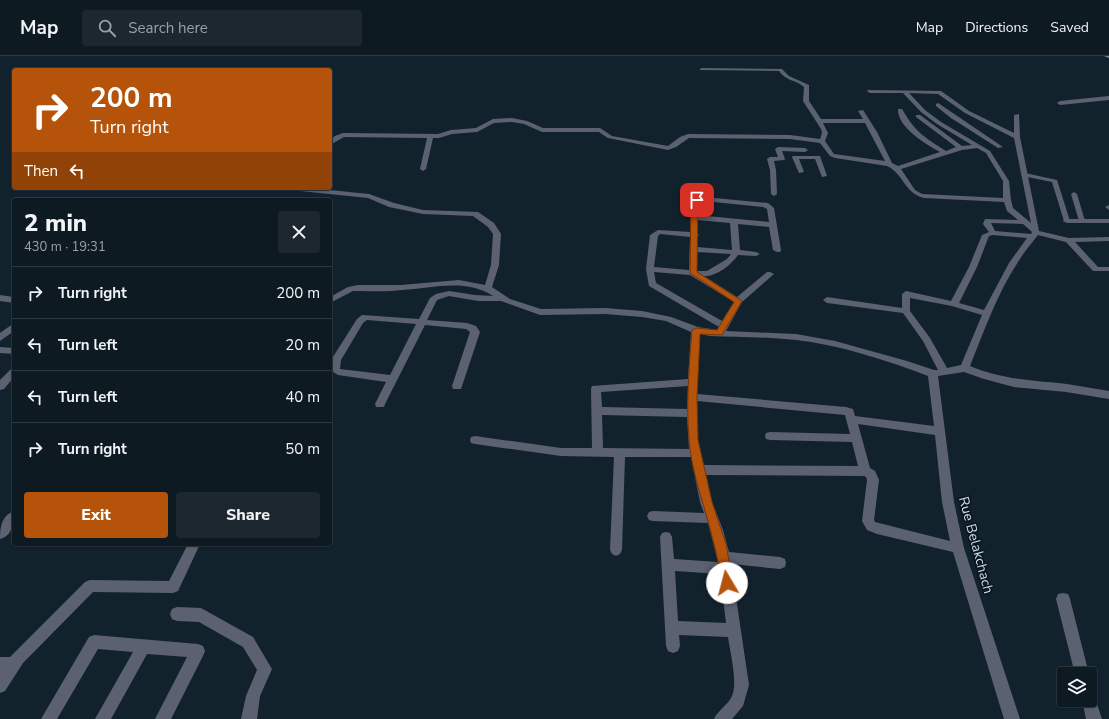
<!DOCTYPE html>
<meta charset="utf-8">
<style>
body{margin:0;font-family:"Nunito Sans",sans-serif;background:#1c272f;color:#f1f3f6;height:100vh;display:flex;flex-direction:column;font-size:15px;white-space:nowrap}
*{box-sizing:border-box;margin:0}
p{font-size:13px;color:#9ba1a5}
.icon{flex:none;width:22px;height:22px;fill:none;stroke:currentColor;stroke-width:2;stroke-linecap:round;stroke-linejoin:round}
.map{position:relative;flex:1;overflow:hidden}
.details{position:absolute;left:12px;top:142px;width:320px;height:348px;display:flex;flex-direction:column;background:#0e1a22;border-radius:4px;box-shadow:0 1px 3px #0004,0 0 0 1px #2e3840}
.details>*{flex:none}
.guide{position:absolute;left:12px;top:12px;width:320px;height:122px;border-radius:4px;box-shadow:0 1px 3px #0004,0 0 0 1px #2e3840;background:#b45309;color:#fff;overflow:hidden}
.controls{position:absolute;left:1057px;top:611px;display:grid;gap:8px}
.controls a{display:grid;place-items:center;width:40px;height:40px;border-radius:4px;background:#0e1a22;box-shadow:0 1px 3px #0004,0 0 0 1px #2e3840;font-size:20px}
.pin{position:absolute;display:grid;place-items:center;width:34px;height:34px;color:#fff;margin:-17px;border-radius:8px;box-shadow:0 2px 6px #0006}
.me{position:absolute;width:44px;margin:-22px;rotate:352deg;stroke-linejoin:round;filter:drop-shadow(0 0 3px #0008)}
.turn{display:flex;align-items:center;gap:14px;height:84px;padding:0 12px;font-size:18px}
.turn .icon{width:52px;height:52px;stroke-width:2.5}
.turn b{display:block;font-size:28px;line-height:34px}
.then{display:flex;align-items:center;height:38px;padding:0 12px;background:#0003;gap:8px;font-size:15px}
.round{display:grid;place-items:center;flex:none;width:42px;height:42px;border-radius:4px;background:#1c272f}
.summary{display:flex;align-items:center;justify-content:space-between;height:68px;padding:0 12px}
h1{font-size:24px;font-weight:800;line-height:30px}
.primary-button{display:flex;gap:8px;margin-top:auto;padding:8px 12px}
.primary-button a{flex:1;height:46px;border-radius:4px;background:#b45309;color:#fff;font-size:16px;font-weight:800;line-height:46px;text-align:center}
.primary-button a+a{background:#1c272f;color:#f1f3f6}
ul{padding:0;list-style:none}
li{display:flex;align-items:center;gap:12px;height:52px;padding:0 12px;border-top:1px solid #2e3840}
li div{flex:1}
li b{display:block;font-size:15px}
li em{font-style:normal}
header{display:flex;align-items:center;gap:24px;box-sizing:border-box;height:56px;padding:0 20px;background:#0e1a22;border-bottom:1px solid #2e3840}
header strong{font-size:19px}
nav{display:flex;gap:22px;margin-inline-start:auto;font-size:14px}
.search{width:280px;height:36px;background:#1c272f;display:flex;align-items:center;gap:10px;box-sizing:border-box;padding:0 14px;border-radius:4px;color:#9ba1a5;font-size:15px}
.map>svg:first-child{display:block}
.lines{fill:none;stroke-linecap:round;stroke-linejoin:round}
.pedestrian{fill:#5c6171;fill-rule:evenodd}
.minor{fill:#5c6171;fill-rule:evenodd}
.secondary{fill:#7e87a0;fill-rule:evenodd}
.route{fill:#b45309;stroke:#753606}
.labels{text-anchor:middle;dominant-baseline:central;stroke-width:3.5;stroke-linejoin:round;paint-order:stroke}
.near-street-label{font-size:14px;fill:#d4dee6;stroke:#091823}
</style>
<header>
<strong>Map</strong>
<div class="search"><svg class="icon" aria-label="search" viewBox="0 0 24 24"><circle cx="10" cy="10" r="6"/><path d="M15 15l6 6"/></svg>Search here</div>
<nav><a>Map</a><a>Directions</a><a>Saved</a></nav>
</header>
<div class="map">
<svg width="1109" height="663" viewBox="0 0 1109 663">
<rect width="100%" height="100%" fill="#12222d"/>
<g class="lines">
<g class="pedestrian">
<polygon points="1025,117 1057,124 1070,165 1069,166 1065,166 1064,165 1052,126 1023,120 1022,119"/>
<polygon points="1074,136 1077,138 1085,165 1084,166 1080,166 1079,165 1071,138"/>
<polygon points="1109,149 1109,154 1105,151"/>
</g>
<g class="minor">
<path d="M702,12L782,13L789,20L809,29V45L821,63H863L858,55L863,54L877,76L892,107L898,110L940,96C926,88 897,71 898,53H902C915,76 924,81 946,95L956,91L916,61V59H920L962,90L972,89L937,68L921,56L903,37H870L867,35L868,34L941,35L969,55L1014,77V59L1019,58L1020,81L1039,175L1069,182L1109,181V185L1075,186L1098,211H1109V215H1093L1066,186L1038,179C1031,188 1024,196 1018,206C997,238 984,275 970,310C1004,324 1031,324 1067,328C1081,330 1095,333 1109,335V343L1066,336L1014,331L984,323L964,316L938,320L954,446L964,492L1020,663H1004L953,496L877,478L867,474L862,465L867,424L866,421L864,420L706,419L712,446L723,474L729,496L780,501L785,503L786,507L785,511L780,513L731,508L749,629L743,650L732,663H714C718,654 728,649 732,640C738,627 730,596 728,581L679,579L680,590L678,595L673,597L668,595L666,590L660,481L662,477L666,476L670,477L672,481L674,503L718,506L708,467L653,465L649,464L647,460L649,456L653,455L704,457L700,446L691,401H625L622,494L620,498L616,500L612,498L610,494L614,401L561,400L475,388L471,387L470,384L471,381L475,380L561,392H592L591,333L592,330L688,323L691,276L666,265L642,261L605,258L540,259L501,245H478L449,240L437,244L427,264L467,267L476,270L480,276L461,333H453L452,330L470,276L466,273L425,269L385,348L384,351H376L375,348L386,326L338,319L330,314L331,304L357,263L362,259L419,263L430,242L436,238L449,235L475,239L493,240C467,222 431,232 402,234C387,236 372,235 358,235H353L330,247V241L348,231L358,229H401L459,224L485,229L491,209L493,178L488,171L473,160L423,158L389,151L368,142L290,134L287,132H310L369,138L394,147L423,154L478,156L494,167L501,178L499,209L492,231L510,243L541,253L605,252L642,255L671,261L698,271L717,274L719,271L649,230L646,213L650,179L658,174L690,176V146L704,141L768,147L774,152L781,194L780,196H777L773,194L769,171L738,168L740,194L756,196L760,198L756,200L738,199C731,209 716,221 704,220L737,241L767,216H770L774,218L742,246L726,275L796,278L835,285L907,305L934,314H938L923,285L903,257L827,247L823,244L827,241L902,252V238L906,235L951,245L969,211L982,179L989,176L983,168L985,163L1018,164L1007,155L1004,146L924,142C904,137 904,118 887,110L835,102L830,100L820,87L790,83L689,82L676,91L668,94L608,82L599,76H542L524,68L512,66L494,67L477,76L452,78L439,82H433L426,113L423,115L420,113L427,82L344,81L330,89V84L335,80L343,77L438,78L451,74L476,72L493,63L512,62L527,65L543,72H600L612,80L668,90L680,81L688,78L790,79L820,83L822,77L821,73L803,45L804,31C795,23 787,26 779,15L700,14V13ZM909,37L938,38L965,57L1014,82L1031,167L1013,152L1011,144L1009,125L990,95L941,66L925,54ZM823,67H865L885,105L834,98L825,85L828,77ZM977,92L986,97L1003,125V142L922,138L915,134L901,113L962,94ZM704,145L763,151L767,153L769,166L697,159L698,147ZM697,164L730,167L732,194L697,191V181L699,179L697,177ZM991,167L1023,168L1032,176L1031,178L995,175ZM660,178L690,181L689,214L654,211L658,180ZM993,179L1027,182L1009,207L984,254L959,247L977,211L989,180ZM697,196L731,198L727,203L707,215H697ZM654,216L690,219L734,246L722,265L656,227ZM910,242L952,250L982,259L961,309L947,312L930,282L910,255ZM367,264L416,268L390,319L340,313L341,304L363,267ZM700,278L710,280C738,281 767,281 796,284C840,289 886,304 928,320L934,370L855,360L853,353L846,351L697,338ZM688,330L687,353L602,351L601,336ZM697,345L845,359L850,378L770,376L766,377L765,380L766,383L770,384L852,386L858,410L704,409L698,385ZM602,359L687,361L689,393L603,392ZM858,368L935,379L942,446L950,485L875,466L874,464L879,424L875,415L870,412ZM675,515L720,518L726,567L678,565Z"/>
<polygon points="1109,40 1109,44 1060,49 1057,47 1060,45"/>
<polygon points="938,47 1003,91 998,92 951,62 936,50 936,48"/>
<polygon points="778,91 805,92 808,94 805,96 782,95 785,103 784,104 774,105 776,114 777,138 774,140 771,138 770,114 767,103 770,101 778,101 775,93"/>
<polygon points="793,100 820,100 827,120 822,121 815,103 799,103 804,116 799,117 792,101"/>
<polygon points="1064,163 1109,163 1109,167 1067,167 1063,165"/>
<polygon points="0,239 14,241 14,247 0,245"/>
<polygon points="14,267 14,275 0,285 0,277"/>
<polygon points="0,291 14,292 14,298 0,297"/>
<polygon points="14,312 14,321 4,333 0,334 0,324 11,313"/>
<path d="M14,455C14,467 13,479 0,483C0,472 1,460 14,455Z"/>
<polygon points="188,488 200,488 178,535 173,537 93,536 23,607 5,635 0,637 0,601 10,601 85,526 90,524 169,525"/>
<polygon points="1063,537 1068,538 1070,543 1089,618 1075,618 1056,543 1058,538"/>
<polygon points="177,551 201,552 253,581 272,613 260,640 257,663 241,663 246,640 257,614 243,591 199,566 177,565 172,563 170,558 172,553"/>
<polygon points="94,579 198,588 203,590 205,595 203,600 171,663 155,663 187,601 147,598 111,663 95,663 133,596 98,593 57,663 41,663 89,581"/>
<polygon points="1090,637 1094,639 1102,663 1086,663 1082,644 1090,644"/>
</g>
<polygon class="secondary" points="1104,0 1109,0 1109,2"/>
</g>
<path class="route" d="M695,143L700,144L698,147L697,216L742,245L722,279L700,278L697,341L698,384L712,446L726,488L733,527L731,531L727,533L723,531L721,527C719,514 718,501 714,488C706,453 692,420 689,384C686,348 689,311 692,274L696,272L717,274L734,246L690,217L691,146Z"/>
<g class="labels">
<g class="near-street-label">
<text transform="translate(976 489) rotate(75)">Rue Belakchach</text>
</g>
</g>
</svg>
<div class="controls">
<a><svg class="icon" aria-label="layers" viewBox="0 0 24 24"><path d="M12 4l9 5-9 5-9-5zM3 14l9 5 9-5"/></svg></a>
</div>
<div class="pin" style="left:697px;top:144px;background:#d93025"><svg class="icon" aria-label="arrive" viewBox="0 0 24 24"><path d="M6 21V4h12l-3 4 3 4H6"/></svg></div>
<svg class="me" style="left:727px;top:527px" viewBox="-20 -20 40 40"><circle r="19" fill="#fff"/><path d="M0-13L10 11 0 6-10 11z" fill="#b45309"/></svg>
<div class="guide">
<div class="turn"><svg class="icon" aria-label="right" viewBox="0 0 24 24"><path d="M7 20v-9h11M14 6l5 5-5 5"/></svg><div><b>200 m</b>Turn right</div></div>
<div class="then">Then<svg class="icon" aria-label="left" viewBox="0 0 24 24"><path d="M17 20v-9H6M10 6l-5 5 5 5"/></svg></div>
</div>
<section class="details">
<div class="summary"><div><h1>2 min</h1><p>430 m · 19:31</p></div><a class="round"><svg class="icon" aria-label="close" viewBox="0 0 24 24"><path d="M6 6l12 12M18 6L6 18"/></svg></a></div>
<ul>
<li><svg class="icon" aria-label="right" viewBox="0 0 24 24"><path d="M7 20v-9h11M14 6l5 5-5 5"/></svg><div><b>Turn right</b></div><em>200 m</em></li>
<li><svg class="icon" aria-label="left" viewBox="0 0 24 24"><path d="M17 20v-9H6M10 6l-5 5 5 5"/></svg><div><b>Turn left</b></div><em>20 m</em></li>
<li><svg class="icon" aria-label="left" viewBox="0 0 24 24"><path d="M17 20v-9H6M10 6l-5 5 5 5"/></svg><div><b>Turn left</b></div><em>40 m</em></li>
<li><svg class="icon" aria-label="right" viewBox="0 0 24 24"><path d="M7 20v-9h11M14 6l5 5-5 5"/></svg><div><b>Turn right</b></div><em>50 m</em></li>
</ul>
<div class="primary-button"><a>Exit</a><a>Share</a></div>
</section>
</div>
